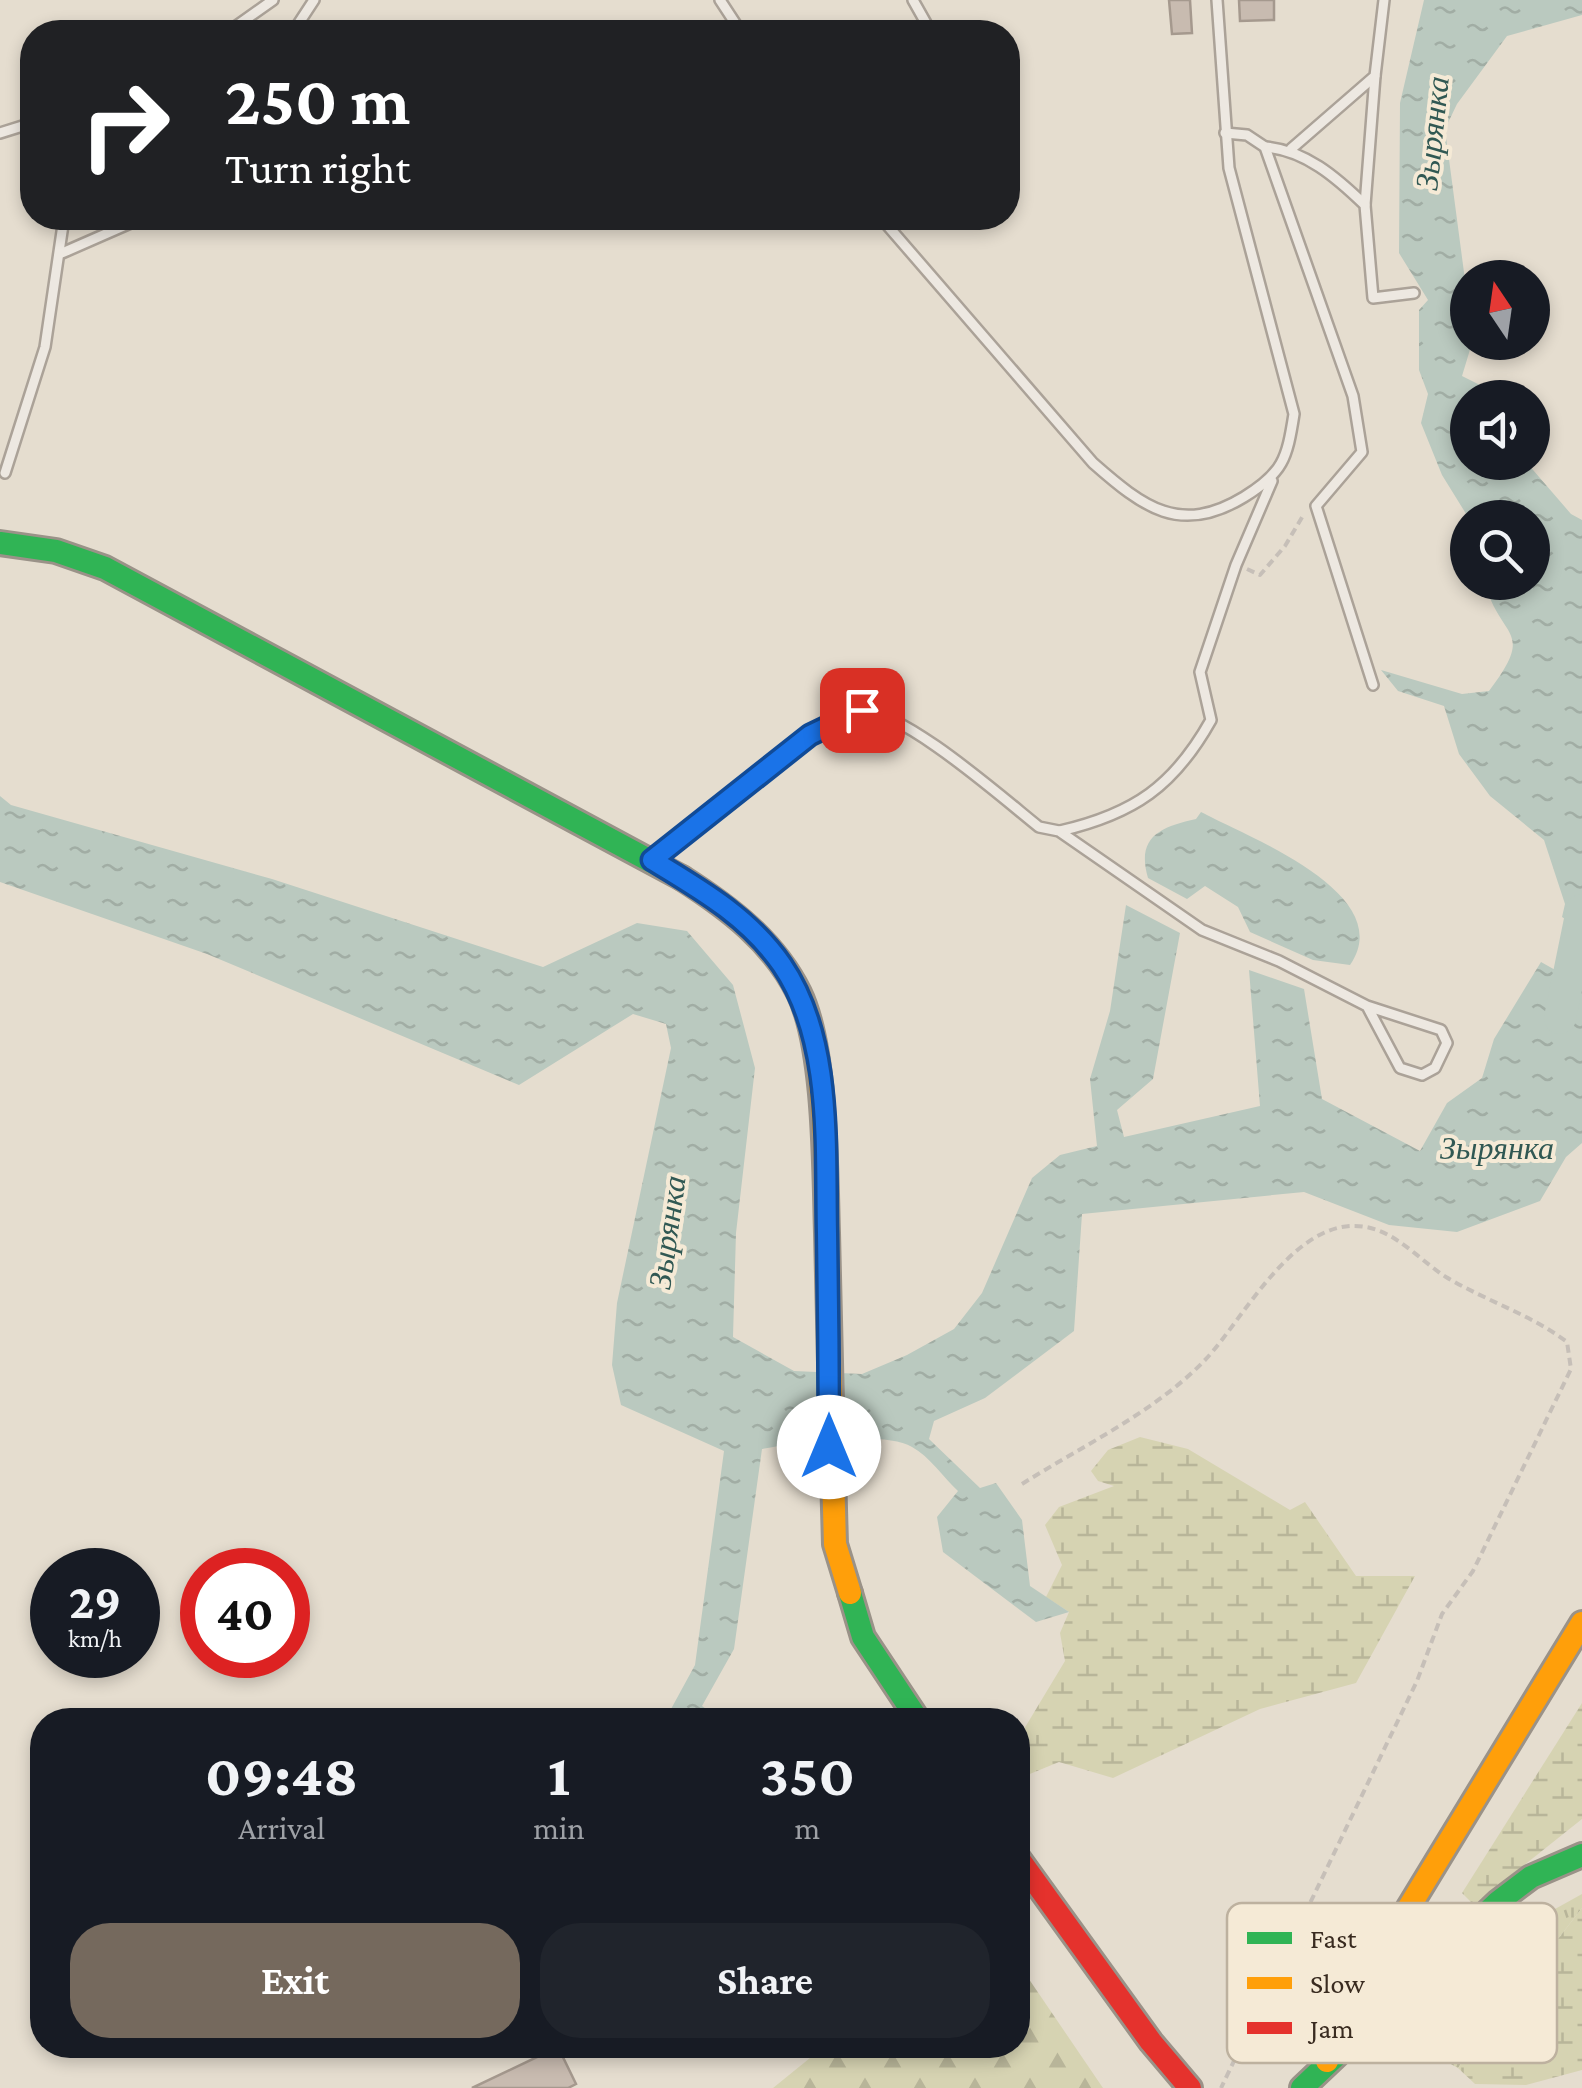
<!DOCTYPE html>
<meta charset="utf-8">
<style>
body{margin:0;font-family:"Crimson Pro",serif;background:#20242c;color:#f1f3f6;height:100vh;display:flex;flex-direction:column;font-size:38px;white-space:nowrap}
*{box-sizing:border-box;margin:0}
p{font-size:32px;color:#9ea1a6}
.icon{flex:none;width:55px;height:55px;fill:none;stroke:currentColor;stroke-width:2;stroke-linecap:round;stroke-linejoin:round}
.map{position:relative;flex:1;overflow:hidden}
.drawer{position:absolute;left:30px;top:1708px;width:1000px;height:350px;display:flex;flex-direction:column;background:#171b24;border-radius:40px;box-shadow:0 5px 15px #0003}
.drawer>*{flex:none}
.guide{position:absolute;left:20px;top:20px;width:1000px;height:210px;border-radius:40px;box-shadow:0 5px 15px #0003;background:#202124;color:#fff;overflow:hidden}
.needle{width:65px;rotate:347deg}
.controls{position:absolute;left:1450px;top:260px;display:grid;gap:20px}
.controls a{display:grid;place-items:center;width:100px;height:100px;border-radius:50%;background:#171b24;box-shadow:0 5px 15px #0003;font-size:50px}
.speed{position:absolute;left:30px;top:1548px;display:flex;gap:20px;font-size:50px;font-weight:700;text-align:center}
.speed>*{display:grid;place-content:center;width:130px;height:130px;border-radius:50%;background:#171b24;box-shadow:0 5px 15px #0003;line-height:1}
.speed small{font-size:25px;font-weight:400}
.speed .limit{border:15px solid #d22;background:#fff;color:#111}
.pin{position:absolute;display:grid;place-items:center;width:85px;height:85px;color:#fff;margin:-42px;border-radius:20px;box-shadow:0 5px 15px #0006}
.me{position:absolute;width:110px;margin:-55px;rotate:0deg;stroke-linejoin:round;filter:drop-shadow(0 0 8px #0008)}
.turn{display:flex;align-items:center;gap:35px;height:210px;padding:0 40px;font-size:45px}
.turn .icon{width:130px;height:130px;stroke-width:2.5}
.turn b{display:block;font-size:70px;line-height:85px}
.eta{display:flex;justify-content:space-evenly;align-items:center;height:170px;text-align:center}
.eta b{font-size:60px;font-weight:700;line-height:70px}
.primary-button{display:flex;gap:20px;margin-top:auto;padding:20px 40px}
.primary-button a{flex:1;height:115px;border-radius:40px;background:#75695d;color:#fff;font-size:40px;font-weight:700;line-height:115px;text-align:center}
.primary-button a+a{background:#20242c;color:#f1f3f6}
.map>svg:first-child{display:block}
.grass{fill:url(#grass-tufts)}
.forest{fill:url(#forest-firs)}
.wetland{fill:url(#wetland-marsh)}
.water{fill:url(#water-ripples)}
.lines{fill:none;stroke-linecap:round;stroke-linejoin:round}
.river{stroke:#bac9bf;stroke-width:32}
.building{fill:#c8bbb0;stroke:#a5998e;stroke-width:2.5}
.lane-casing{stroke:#aba298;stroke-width:14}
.street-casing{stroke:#aba298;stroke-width:22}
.fast-casing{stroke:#9a9288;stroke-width:28}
.slow-casing{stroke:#9a9288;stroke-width:28}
.jam-casing{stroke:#9a9288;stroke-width:28}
.path{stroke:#c6bfb8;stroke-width:4;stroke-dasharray:8 5;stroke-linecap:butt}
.lane{stroke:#ede8e1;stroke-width:9}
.street{stroke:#ede8e1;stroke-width:18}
.fast{stroke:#30b455;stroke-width:22}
.slow{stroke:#ff9f0a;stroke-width:22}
.jam{stroke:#e5322d;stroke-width:22}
.route-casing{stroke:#114b97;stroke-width:25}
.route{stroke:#1a73e8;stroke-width:18}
.labels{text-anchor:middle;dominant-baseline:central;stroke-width:8;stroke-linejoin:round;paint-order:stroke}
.water-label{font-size:32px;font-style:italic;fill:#305853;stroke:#f5ead6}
.key{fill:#f5ead6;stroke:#bdb19f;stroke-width:2.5}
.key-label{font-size:28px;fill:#392b20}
</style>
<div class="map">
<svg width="1582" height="2088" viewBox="0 0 1582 2088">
<defs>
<pattern id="grass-tufts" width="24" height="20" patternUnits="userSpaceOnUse" patternTransform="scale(2.5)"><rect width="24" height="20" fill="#d6d3b2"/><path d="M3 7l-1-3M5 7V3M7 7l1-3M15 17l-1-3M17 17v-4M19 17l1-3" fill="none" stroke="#b8b599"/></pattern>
<pattern id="forest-firs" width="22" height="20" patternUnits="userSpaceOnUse" patternTransform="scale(2.5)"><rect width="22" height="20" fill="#d6d3b2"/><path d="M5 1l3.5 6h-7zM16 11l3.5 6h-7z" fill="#b8b599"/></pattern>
<pattern id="wetland-marsh" width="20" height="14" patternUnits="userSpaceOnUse" patternTransform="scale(2.5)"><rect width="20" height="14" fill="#d6d3b2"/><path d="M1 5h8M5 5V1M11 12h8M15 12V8" fill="none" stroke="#b8b599"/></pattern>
<pattern id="water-ripples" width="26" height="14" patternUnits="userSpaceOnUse" patternTransform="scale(2.5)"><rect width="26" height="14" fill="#bac9bf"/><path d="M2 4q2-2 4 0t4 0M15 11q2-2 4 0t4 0" fill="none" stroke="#a1ada4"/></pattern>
</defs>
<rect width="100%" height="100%" fill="#e5ddcf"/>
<polygon class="grass" points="1582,1894 1582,1908 1458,2068 1408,2041 1499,1940"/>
<polygon class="forest" points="1018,1963 1103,2088 773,2088 826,2045 1018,2045"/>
<g class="wetland">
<polygon points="1140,1437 1188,1449 1290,1510 1305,1502 1356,1576 1415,1576 1356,1683 1260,1709 1113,1778 1059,1762 1020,1778 1018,1739 1065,1661 1060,1633 1069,1612 1046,1597 1062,1565 1045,1525 1059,1507 1114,1486 1098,1481 1091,1471 1108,1450"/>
<polygon points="1582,1703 1582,1819 1474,1905 1462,1893"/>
<polygon points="1582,1908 1582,2070 1526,2085 1475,2084 1458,2068"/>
</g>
<g class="water">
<path d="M1424,0H1582V15L1507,36L1457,104L1445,129L1467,295L1468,342L1472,343L1462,376L1484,387L1489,397L1468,398V462L1527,463L1571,514L1582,520V930L1562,917L1565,904L1544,840L1490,796L1459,754L1444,706L1398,691L1381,670L1462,694L1489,691C1537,628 1500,640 1485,583L1532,582V518L1468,517L1442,475L1421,423L1428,394L1419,370V310L1428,300L1399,253L1400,103Z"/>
<path d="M0,796L11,805L272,879L543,967L637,923L687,931L733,985L755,1068L736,1233L733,1337L794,1371L862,1374L907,1355L954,1329L982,1293L1032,1178L1060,1155L1097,1146L1090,1079L1110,1011L1126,905L1180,933L1153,1079L1117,1110L1124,1137L1260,1106L1249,970L1304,989L1322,1099L1420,1151L1447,1103L1482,1078L1494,1039L1541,962L1582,985V1143L1566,1157L1540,1201L1457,1232L1389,1225L1304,1192L1082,1214L1074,1331L985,1398L934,1421L929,1439L980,1488L996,1483L1022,1520L1030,1586L1069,1612L1036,1622L943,1552L937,1517L958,1491C944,1478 929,1456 912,1447C883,1430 795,1443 762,1449L734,1649L702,1706L721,1720H681L671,1709L695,1665L724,1451L621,1405L612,1365L617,1303L671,1048L666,1024L633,1014L519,1085L207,954L0,882Z"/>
<path d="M1201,812C1248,837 1399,894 1350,965L1313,960L1250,932L1238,907L1205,886L1187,899L1148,878C1136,837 1160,827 1196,819Z"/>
</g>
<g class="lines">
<polyline class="river" points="1560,1018 1582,910"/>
</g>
<g class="building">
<polygon points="1169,0 1190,0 1192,33 1172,34"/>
<polygon points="1239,0 1274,0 1274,20 1240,21"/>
<polygon points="558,2047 576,2084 568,2088 472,2088"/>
</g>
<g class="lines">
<g class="lane-casing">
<g id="lane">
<polyline points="720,0 741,32"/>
<polyline points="913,0 931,32"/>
<polyline points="228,32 273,0"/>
<polyline points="293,32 314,0"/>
<polyline points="0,133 32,123"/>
<polyline points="1225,133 1247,135 1265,147 1353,396 1362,452 1316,506 1373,685"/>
<path d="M1265,147C1305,150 1336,177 1365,205L1373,298L1414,293"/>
<polyline points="1291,149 1375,76 1384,0"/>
<polyline points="1365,205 1375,76"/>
<path d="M881,218L1093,463C1143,507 1180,536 1244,497C1283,473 1287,459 1294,414L1229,168L1217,0"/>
<polyline points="62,253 142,218"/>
<polyline points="5,473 45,347 64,218"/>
<path d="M1060,831C1134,814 1174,786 1211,720L1200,672L1236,565L1272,481"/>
<path d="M654,858C695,826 815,715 860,711C900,707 1005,800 1039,827L1059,831L1202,930L1279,961L1367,1006L1441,1030L1447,1043L1435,1068L1422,1075L1400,1068L1367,1006"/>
</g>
</g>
<g class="street-casing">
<polyline id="street" points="1375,1963 1405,1987"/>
</g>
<g class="fast-casing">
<g id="fast">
<polyline points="0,543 56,551 105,568 682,878"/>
<polyline points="850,1593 863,1637 918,1720"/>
<polyline points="1302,2088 1498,1902 1531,1877 1582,1855"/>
</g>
</g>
<g class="slow-casing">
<g id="slow">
<path d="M682,878C729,908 773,941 799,993C826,1049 825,1169 827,1233C829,1337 832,1440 835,1544L850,1593"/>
<polyline points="1327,2061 1375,1963 1582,1623"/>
</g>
</g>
<g class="jam-casing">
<polyline id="jam" points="1018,1858 1151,2042 1190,2088"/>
</g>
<g class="path">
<polyline points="1247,569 1260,575 1285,546 1304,514"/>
<path d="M1022,1484C1082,1446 1155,1412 1205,1360C1246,1317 1301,1203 1377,1230C1401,1238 1424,1263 1446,1277C1486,1301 1530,1314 1567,1342L1571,1369L1473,1571L1442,1614L1417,1681L1221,2088"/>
</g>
<use href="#lane" class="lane"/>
<use href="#street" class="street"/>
<use href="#fast" class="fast"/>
<use href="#slow" class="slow"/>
<use href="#jam" class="jam"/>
</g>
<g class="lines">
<g class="route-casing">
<path id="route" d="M829,1447C829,1376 828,1304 827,1233C825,1146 833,1040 782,965C749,917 700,889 652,860L810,735L862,710"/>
</g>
<use href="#route" class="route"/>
</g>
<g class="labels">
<g class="water-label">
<text transform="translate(1432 133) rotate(-84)">Зырянка</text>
<text x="1497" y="1148">Зырянка</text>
<text transform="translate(667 1232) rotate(-82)">Зырянка</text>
</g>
</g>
<rect x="1227" y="1903" width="330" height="160" rx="15" class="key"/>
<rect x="1247" y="1932" width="45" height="12" fill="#30b455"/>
<rect x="1247" y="1977" width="45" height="12" fill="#ff9f0a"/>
<rect x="1247" y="2022" width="45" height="12" fill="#e5322d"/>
<g class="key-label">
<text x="1310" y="1948">Fast</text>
<text x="1310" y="1993">Slow</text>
<text x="1310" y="2038">Jam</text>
</g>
</svg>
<div class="controls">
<a><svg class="needle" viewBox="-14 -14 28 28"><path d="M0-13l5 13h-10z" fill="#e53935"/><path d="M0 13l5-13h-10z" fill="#9ea1a6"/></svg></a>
<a><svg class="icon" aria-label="sound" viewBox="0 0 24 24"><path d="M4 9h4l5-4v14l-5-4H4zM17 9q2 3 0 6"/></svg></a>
<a><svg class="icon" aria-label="search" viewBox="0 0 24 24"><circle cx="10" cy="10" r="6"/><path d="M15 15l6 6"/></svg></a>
</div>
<div class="speed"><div>29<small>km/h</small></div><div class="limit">40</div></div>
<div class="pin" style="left:862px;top:710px;background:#d93025"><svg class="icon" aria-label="arrive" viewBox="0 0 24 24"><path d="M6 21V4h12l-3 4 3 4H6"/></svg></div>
<svg class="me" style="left:829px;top:1447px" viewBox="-20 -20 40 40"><circle r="19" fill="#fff"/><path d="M0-13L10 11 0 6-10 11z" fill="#1a73e8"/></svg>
<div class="guide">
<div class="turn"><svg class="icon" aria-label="right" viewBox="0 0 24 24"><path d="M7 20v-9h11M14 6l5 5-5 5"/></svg><div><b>250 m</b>Turn right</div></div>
</div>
<section class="drawer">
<div class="eta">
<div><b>09:48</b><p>Arrival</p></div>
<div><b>1</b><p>min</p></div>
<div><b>350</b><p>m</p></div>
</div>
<div class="primary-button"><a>Exit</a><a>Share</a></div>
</section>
</div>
